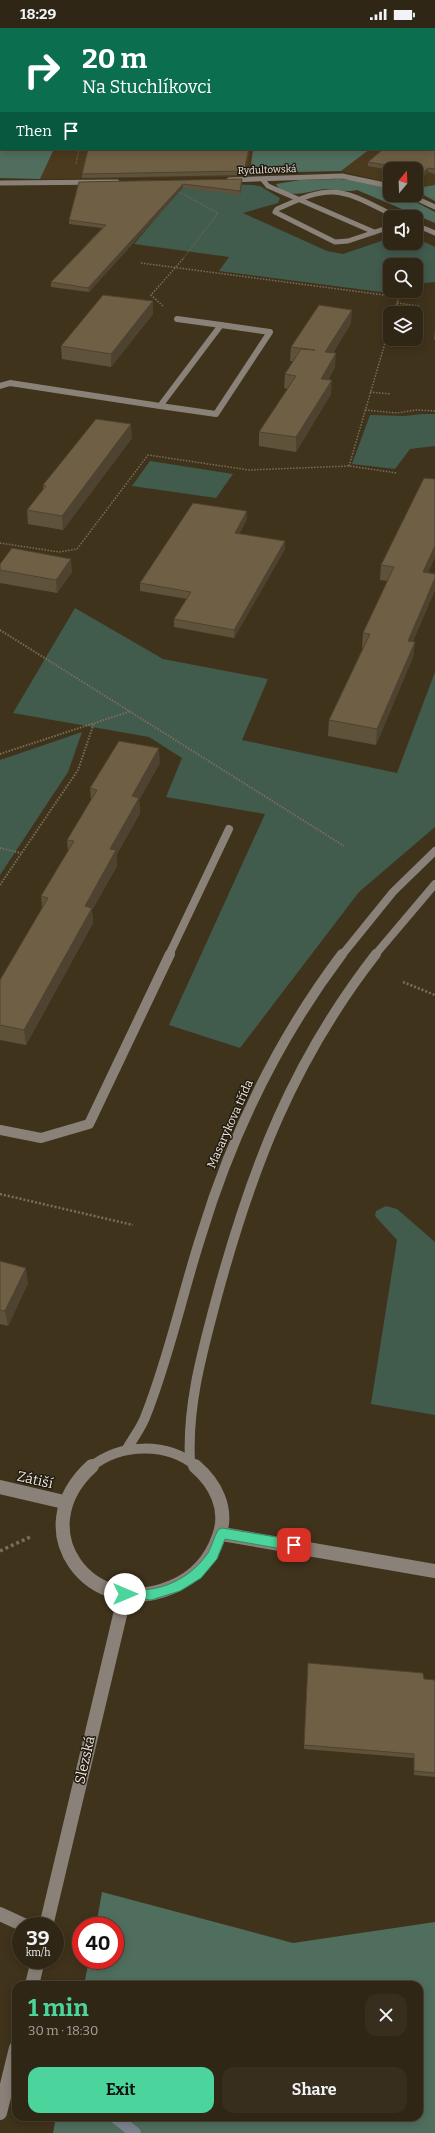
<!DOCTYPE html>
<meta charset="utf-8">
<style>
body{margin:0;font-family:Bitter,serif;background:#382e1e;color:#f1f3f6;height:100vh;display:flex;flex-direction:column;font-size:15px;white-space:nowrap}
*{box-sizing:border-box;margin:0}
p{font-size:13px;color:#a8a5a0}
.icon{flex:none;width:22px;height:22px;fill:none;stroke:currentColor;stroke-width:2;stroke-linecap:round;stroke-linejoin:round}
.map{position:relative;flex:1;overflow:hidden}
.side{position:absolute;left:12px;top:1953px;width:411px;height:140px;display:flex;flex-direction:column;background:#302615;border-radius:12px;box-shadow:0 2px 10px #0003,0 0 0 1px #4b4334}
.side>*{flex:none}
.banner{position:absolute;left:0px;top:0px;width:435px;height:122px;box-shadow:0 2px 10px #0003,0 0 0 1px #4b4334;background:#0b6e4f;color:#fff;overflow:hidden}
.needle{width:26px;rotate:19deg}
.buttons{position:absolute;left:383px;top:134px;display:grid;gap:8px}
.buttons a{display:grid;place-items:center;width:40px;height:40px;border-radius:8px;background:#302615;box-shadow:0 2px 10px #0003,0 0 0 1px #4b4334;font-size:20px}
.speed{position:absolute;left:12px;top:1889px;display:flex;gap:8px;font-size:20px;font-weight:700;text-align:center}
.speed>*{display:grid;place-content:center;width:52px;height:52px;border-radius:50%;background:#302615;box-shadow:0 2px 10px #0003,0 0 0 1px #4b4334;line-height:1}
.speed small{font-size:10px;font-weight:400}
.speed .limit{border:6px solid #d22;background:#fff;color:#111}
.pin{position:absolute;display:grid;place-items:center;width:34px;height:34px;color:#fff;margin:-17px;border-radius:8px;box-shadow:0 2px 6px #0006}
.me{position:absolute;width:44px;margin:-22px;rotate:90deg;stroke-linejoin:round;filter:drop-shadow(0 0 3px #0008)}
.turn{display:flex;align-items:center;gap:14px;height:84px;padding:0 16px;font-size:18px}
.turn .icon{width:52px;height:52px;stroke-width:2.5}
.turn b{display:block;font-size:28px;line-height:34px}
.then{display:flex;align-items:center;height:38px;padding:0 16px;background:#0003;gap:8px;font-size:15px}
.round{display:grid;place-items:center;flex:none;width:42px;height:42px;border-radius:12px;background:#382e1e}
.headline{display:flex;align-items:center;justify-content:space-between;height:68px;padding:0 16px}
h1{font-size:24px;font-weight:700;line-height:30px;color:#4bd49b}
.action{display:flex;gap:8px;margin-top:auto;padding:8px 16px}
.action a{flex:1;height:46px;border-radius:12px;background:#4bd49b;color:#111;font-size:16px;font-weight:700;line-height:46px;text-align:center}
.action a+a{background:#382e1e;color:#f1f3f6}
.status{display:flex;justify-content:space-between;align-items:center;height:28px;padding:0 20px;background:#302615;direction:ltr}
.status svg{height:11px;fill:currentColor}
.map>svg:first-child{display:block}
.built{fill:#4b3a1d}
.green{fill:#415b4d;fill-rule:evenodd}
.forest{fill:#506e5e}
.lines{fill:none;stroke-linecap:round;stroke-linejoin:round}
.stream{stroke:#7a838f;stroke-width:12}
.path-far4{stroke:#7a6e5a;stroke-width:1;stroke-dasharray:1 1;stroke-linecap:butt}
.path-far3{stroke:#7a6e5a;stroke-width:1.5;stroke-dasharray:1.5 1.5;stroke-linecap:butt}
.path-far2{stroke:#7a6e5a;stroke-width:2;stroke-dasharray:1.5 1.5;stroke-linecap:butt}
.path-far1{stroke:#7a6e5a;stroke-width:2.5;stroke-dasharray:2 2;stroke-linecap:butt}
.path{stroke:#7a6e5a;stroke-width:3.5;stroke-dasharray:3 3;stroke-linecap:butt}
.minor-far4{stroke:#8a8278;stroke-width:5}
.minor-far3{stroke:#8a8278;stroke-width:6}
.minor-far2{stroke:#8a8278;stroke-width:8}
.minor-far1{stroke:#8a8278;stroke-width:10}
.minor{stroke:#8a8278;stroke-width:14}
.wall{fill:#5f523b}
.shaded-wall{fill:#4e4230}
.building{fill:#6f5f45;stroke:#4e4230}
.route{fill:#4bd49b;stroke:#318a65}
.labels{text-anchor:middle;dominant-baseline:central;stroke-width:3;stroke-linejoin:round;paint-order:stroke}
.far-street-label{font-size:10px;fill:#eee6d8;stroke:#211c12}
.street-label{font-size:12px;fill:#eee6d8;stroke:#211c12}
.near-street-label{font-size:14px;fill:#eee6d8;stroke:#211c12}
</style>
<div class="status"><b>18:29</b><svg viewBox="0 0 49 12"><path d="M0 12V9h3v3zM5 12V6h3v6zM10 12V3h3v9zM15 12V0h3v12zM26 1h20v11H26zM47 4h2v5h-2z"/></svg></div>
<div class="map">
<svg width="435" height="2105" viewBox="0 0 435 2105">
<rect width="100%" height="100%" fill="#40331c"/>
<g class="built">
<polygon points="435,107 435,157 416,160 416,141 390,141 390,155 341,143 370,121 434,121"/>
<polygon points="54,121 253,121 250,145 247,149 40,151"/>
</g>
<g class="green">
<path d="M186,155L253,157L260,158L280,170L278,175L243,185L327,223L343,226L390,210V215H416V210L435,219V254L424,255L412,268L219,243L229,229L134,216ZM390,237H416V263H390Z"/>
<polygon points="423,386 435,386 435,418 410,421 395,441 352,436 370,387 404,388"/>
<polygon points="150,433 233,446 216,470 132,458"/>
<polygon points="75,580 163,631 268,651 242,712 397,745 435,644 435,799 359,864 240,1020 169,997 265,786 166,769 182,730 149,709 13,685"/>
<polygon points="82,704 68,744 0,847 0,732"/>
<polygon points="386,1178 397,1181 435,1214 435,1387 371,1376 397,1212 375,1188 376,1183"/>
</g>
<g class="forest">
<polygon points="0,0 55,0 1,1 1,121 54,121 40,151 0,150"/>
<polygon points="253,121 370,121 341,143 250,145"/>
<path d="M339,151C355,152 375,154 390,161V167H402L435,184V195L357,162C346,165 337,161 326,161C311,162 285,174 276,156L300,152Z"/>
<polygon points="435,157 435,173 416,163 416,160"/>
<polygon points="102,1864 293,1915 435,1894 435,2105 53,2105 56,2089 419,2089 419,1957 84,1957 89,1932 115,1932 115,1898 96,1898"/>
</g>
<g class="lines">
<polyline class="stream" points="115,2089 135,2105"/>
<g class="path-far4">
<polyline points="76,136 79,121"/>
<polyline points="177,163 218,185 182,232"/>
</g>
<g class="path-far3">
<polyline points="141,235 399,269 394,285"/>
<polyline points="397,275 419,278"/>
<polyline points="163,278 151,267 183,231"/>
<polyline points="370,364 391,366"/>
<polyline points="365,382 397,385 416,382 435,383"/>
<polyline points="349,438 390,298"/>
<polyline points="0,515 59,524 77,521 148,427 249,442 349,438 397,445"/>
</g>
<g class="path-far2">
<polyline points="0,602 344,818"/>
<polyline points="0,726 131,683"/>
<polyline points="0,820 21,825"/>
<polyline points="0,857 78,742 94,695"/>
</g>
<g class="path-far1">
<polyline points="403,954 435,967"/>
<polyline points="0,1166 133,1197"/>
</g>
<polyline class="path" points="0,1523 30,1509"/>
<g class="minor-far4">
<polyline points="229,152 342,148 390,158"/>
<polyline points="263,152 268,158 374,204"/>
<polyline points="0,155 117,154"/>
<polyline points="409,167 435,179"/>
<polyline points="416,197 435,205"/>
<path d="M390,199L348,213L335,214L275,184L277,181C294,174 314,163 333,164C355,165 377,180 397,189"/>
</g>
<g class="minor-far3">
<polyline points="177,291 221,297"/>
<polygon points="221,297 270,304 216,386 160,378"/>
<polyline points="0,358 10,355 160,378"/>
</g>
<g class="minor-far2">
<polyline points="169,927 229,801"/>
<polyline points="342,927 393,864 435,823"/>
<polyline points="375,927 435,856"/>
</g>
<g class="minor-far1">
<polyline points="0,1102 41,1110 89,1096 170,926"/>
<path d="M127,1421C133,1410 142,1399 146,1387C169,1329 182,1267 201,1208C232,1106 278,1011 342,926"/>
<path d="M190,1433C187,1378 202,1325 216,1272C251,1142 292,1034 376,926"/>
<path d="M91,1439C120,1415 168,1414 197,1439"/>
</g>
<g class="minor">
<path d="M92,1438C21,1502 91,1594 172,1559C196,1549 211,1532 219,1508C229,1481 215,1455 195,1438"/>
<polyline points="0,1459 64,1474"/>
<polyline points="222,1506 435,1543"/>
<polyline points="0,1886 26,1898"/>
<polyline points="46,1898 125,1566"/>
<polyline points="32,1957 38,1932"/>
<polyline points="0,2085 16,2020"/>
</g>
</g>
<g class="wall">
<polygon points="435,92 435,146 428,144 424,148 416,146 416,141 390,141 390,142 368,138 368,134"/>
<polygon points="88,121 250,121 244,147 82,150 82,146"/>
<polygon points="242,151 242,155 240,167 183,160 89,264 51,259 51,254 102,200 69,196 69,192 79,154"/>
<polygon points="153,286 111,339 62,331 61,318"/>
<polygon points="351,295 333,325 335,339 328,352 331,366 296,424 259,418 259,404 288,361 284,360 285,346 293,333 290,333 291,319"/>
<polygon points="435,301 435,312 434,312"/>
<polygon points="132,410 63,502 28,496 27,482 43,461 43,457"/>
<polygon points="435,451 435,529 428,544 435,546 435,562 413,613 415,614 413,629 376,717 328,708 329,692 363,620 362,620 363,605 388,553 380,552 381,537"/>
<polygon points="247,491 239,506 285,521 234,610 174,599 174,591 187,571 140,563 140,555"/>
<polygon points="0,536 72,544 57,565 0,555"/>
<polygon points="160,735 139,772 140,785 117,826 117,838 92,882 93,895 26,1017 0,1012 0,952 42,880 41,868 68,824 67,812 91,772 90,760"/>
<polygon points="0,1233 28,1255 8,1298 0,1296"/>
<polygon points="308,1635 424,1651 435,1652 435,1749 414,1747 414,1730 304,1721"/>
</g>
<g class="shaded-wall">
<polygon points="249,121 250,121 244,147 244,143"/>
<polygon points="428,140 428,144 424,148 425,143"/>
<polygon points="242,151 242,155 240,167 240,163"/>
<polygon points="183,156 183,160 89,264 88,260"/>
<polygon points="153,273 153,286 111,339 111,326"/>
<polygon points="352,282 351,295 325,338 325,324"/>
<polygon points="336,325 335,339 320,365 321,351"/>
<polygon points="332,352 331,366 296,424 296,409"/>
<polygon points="131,396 132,410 63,502 62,488"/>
<polygon points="247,483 247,491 235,513 235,505"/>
<polygon points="285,513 285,521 234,610 234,602"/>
<polygon points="435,518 435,529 422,559 423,544"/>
<polygon points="71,531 72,544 57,565 56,552"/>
<polygon points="435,550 435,562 406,628 408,613"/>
<polygon points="415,614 413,629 376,717 377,701"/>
<polygon points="159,720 160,735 139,772 140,785 117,826 117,838 92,882 93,895 26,1017 24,1002 85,878 132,768"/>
<polygon points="26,1240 28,1255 8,1298 5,1283"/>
</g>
<g class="building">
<rect x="434" y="18" width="1" height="24"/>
<polygon points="434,92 435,92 435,141 428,140 425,143 416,142 416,141 410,141 368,134 383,121 434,121"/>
<polygon points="88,121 249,121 244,143 82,146"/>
<polygon points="242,151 240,163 183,156 88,260 51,254 106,197 69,192 79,154"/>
<polygon points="103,267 153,273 111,326 61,318"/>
<polygon points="319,277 352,282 325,324 336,325 321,351 332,352 296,409 259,404 296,348 285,346 301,321 315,322 291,319"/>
<polygon points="96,391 131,396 62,488 27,482 46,458 43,457"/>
<polygon points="424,450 435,451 435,518 423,544 435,546 435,550 408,613 415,614 377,701 329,692 370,606 363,605 394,539 381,537"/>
<polygon points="193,475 247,483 235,505 285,513 234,602 174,591 191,564 140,555"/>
<polygon points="12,520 71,531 56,552 0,542 0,536"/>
<polygon points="119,713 159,720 132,768 139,770 110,821 116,822 85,878 92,880 24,1002 0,997 0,952 48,870 41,868 74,813 67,812 97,762 90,760"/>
<polygon points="0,1233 26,1240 5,1283 0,1282"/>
<polygon points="308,1635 423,1645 424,1651 435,1652 435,1745 414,1743 414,1726 304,1717"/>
</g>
<path class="route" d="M222,1500L294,1512L298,1514L300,1517L298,1521L294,1523L225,1511L217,1531L201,1550L180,1563L151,1572L121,1570L119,1566L121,1563C130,1559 141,1562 152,1561C175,1557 195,1544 208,1525C212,1518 214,1509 218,1502Z"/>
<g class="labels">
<g class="far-street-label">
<text transform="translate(267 142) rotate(-2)">Rydultowská</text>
</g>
<g class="street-label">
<text transform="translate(230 1096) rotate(-66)">Masarykova třída</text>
</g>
<g class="near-street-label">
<text transform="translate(35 1452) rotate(13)">Zátiší</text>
<text transform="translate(85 1732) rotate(-77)">Slezská</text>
</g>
</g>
</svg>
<div class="buttons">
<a><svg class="needle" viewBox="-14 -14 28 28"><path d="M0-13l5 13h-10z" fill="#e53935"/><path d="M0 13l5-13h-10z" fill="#a8a5a0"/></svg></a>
<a><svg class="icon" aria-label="sound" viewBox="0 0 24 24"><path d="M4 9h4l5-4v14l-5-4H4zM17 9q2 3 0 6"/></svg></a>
<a><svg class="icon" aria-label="search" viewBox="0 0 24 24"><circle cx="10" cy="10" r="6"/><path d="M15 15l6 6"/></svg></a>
<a><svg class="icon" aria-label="layers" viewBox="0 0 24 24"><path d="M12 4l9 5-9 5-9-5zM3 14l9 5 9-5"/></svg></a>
</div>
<div class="speed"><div>39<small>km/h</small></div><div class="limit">40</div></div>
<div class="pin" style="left:294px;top:1517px;background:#d93025"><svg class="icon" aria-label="arrive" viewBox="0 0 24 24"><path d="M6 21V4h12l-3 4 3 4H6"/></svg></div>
<svg class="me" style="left:125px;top:1566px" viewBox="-20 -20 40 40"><circle r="19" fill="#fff"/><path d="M0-13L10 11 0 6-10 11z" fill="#4bd49b"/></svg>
<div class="banner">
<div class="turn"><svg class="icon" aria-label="right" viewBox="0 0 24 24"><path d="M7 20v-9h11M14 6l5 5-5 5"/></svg><div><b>20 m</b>Na Stuchlíkovci</div></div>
<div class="then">Then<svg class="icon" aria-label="arrive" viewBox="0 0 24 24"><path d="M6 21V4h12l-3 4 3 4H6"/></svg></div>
</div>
<section class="side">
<div class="headline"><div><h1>1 min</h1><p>30 m · 18:30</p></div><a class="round"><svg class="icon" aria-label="close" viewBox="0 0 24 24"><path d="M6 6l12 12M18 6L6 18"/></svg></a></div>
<div class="action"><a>Exit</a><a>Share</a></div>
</section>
</div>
